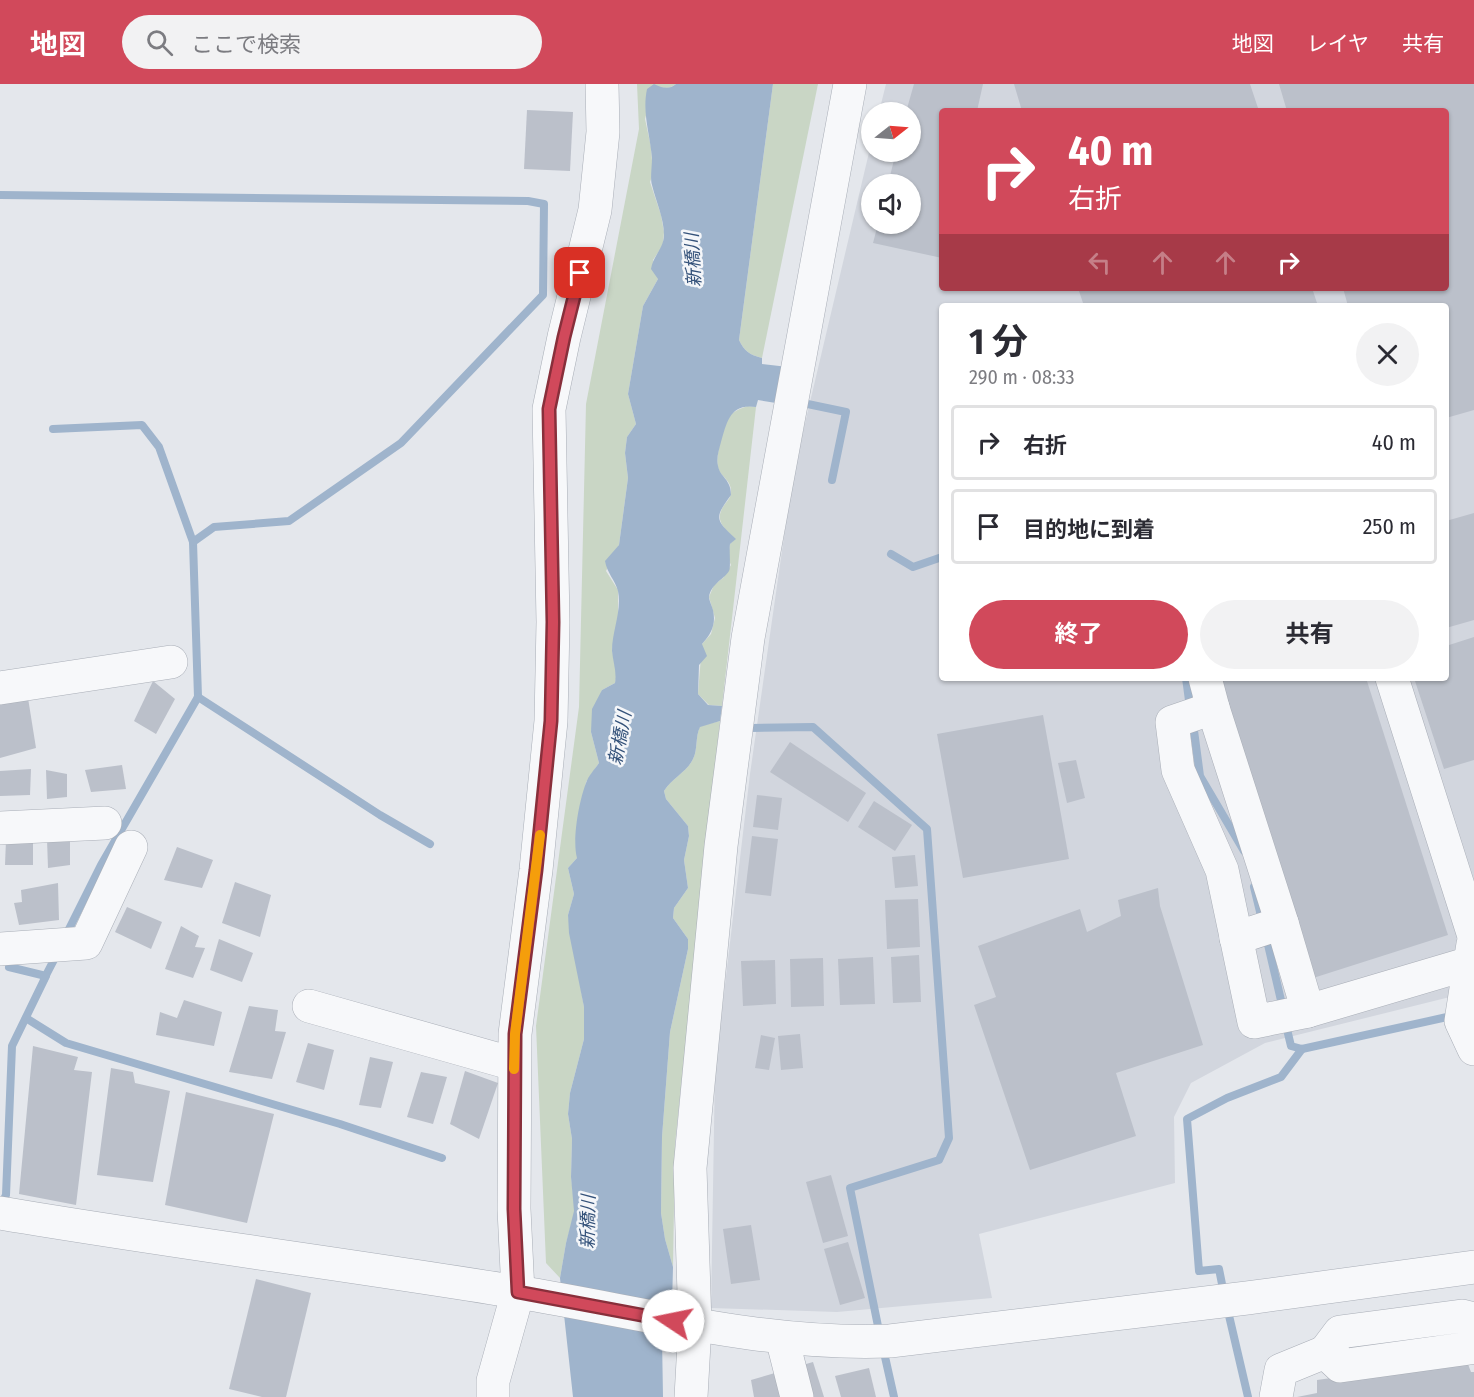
<!DOCTYPE html>
<html lang="ja">
<meta charset="utf-8">
<style>
body{margin:0;font-family:"Fira Sans Condensed","Noto Sans JP",sans-serif;background:#f2f2f3;color:#2b2b33;height:100vh;display:flex;flex-direction:column;font-size:22px;white-space:nowrap}
*{box-sizing:border-box;margin:0}
p{font-size:20px;color:#7c7c81}
.icon{flex:none;width:33px;height:33px;fill:none;stroke:currentColor;stroke-width:2;stroke-linecap:round;stroke-linejoin:round}
.map{position:relative;flex:1;overflow:hidden}
.details{position:absolute;left:939px;top:219px;width:510px;height:378px;display:flex;flex-direction:column;background:#fff;border-radius:6px;box-shadow:0 2px 4px #0004}
.details>*{flex:none}
.top-card{position:absolute;left:939px;top:24px;width:510px;height:183px;border-radius:6px;box-shadow:0 2px 4px #0004;background:#d1495b;color:#fff;overflow:hidden}
.needle{width:39px;rotate:73deg}
.controls{position:absolute;left:861px;top:18px;display:grid;gap:12px}
.controls a{display:grid;place-items:center;width:60px;height:60px;border-radius:50%;background:#fff;box-shadow:0 2px 4px #0004;font-size:30px}
.pin{position:absolute;display:grid;place-items:center;width:51px;height:51px;color:#fff;margin:-26px;border-radius:12px;box-shadow:0 3px 9px #0006}
.me{position:absolute;width:66px;margin:-33px;rotate:281deg;stroke-linejoin:round;filter:drop-shadow(0 0 4px #0008)}
.turn{display:flex;align-items:center;gap:21px;height:126px;padding:0 30px;font-size:27px}
.turn .icon{width:78px;height:78px;stroke-width:2.5}
.turn b{display:block;font-size:42px;line-height:51px}
.lanes{display:flex;align-items:center;height:57px;padding:0 30px;background:#0003;justify-content:center;gap:30px;direction:ltr}
.lanes .off{opacity:.35}
.round{display:grid;place-items:center;flex:none;width:63px;height:63px;border-radius:32px;background:#f2f2f3}
.overview{display:flex;align-items:center;justify-content:space-between;height:102px;padding:0 30px}
h1{font-size:36px;font-weight:700;line-height:45px}
.cta{display:flex;gap:12px;margin-top:auto;padding:12px 30px}
.cta a{flex:1;height:69px;border-radius:36px;background:#d1495b;color:#fff;font-size:24px;font-weight:700;line-height:69px;text-align:center}
.cta a+a{background:#f2f2f3;color:#2b2b33}
ul{padding:0;list-style:none}
li{display:flex;align-items:center;gap:18px;height:75px;margin:0 12px 9px;padding:0 18px;border:3px solid #e1e1e2;border-radius:6px}
li div{flex:1}
li b{display:block;font-size:22px}
li em{font-style:normal}
header{display:flex;align-items:center;gap:36px;box-sizing:border-box;height:84px;padding:0 30px;background:#d1495b;color:#fff}
header strong{font-size:28px}
nav{display:flex;gap:33px;margin-inline-start:auto;font-size:21px}
.search{width:420px;height:54px;background:#f2f2f3;display:flex;align-items:center;gap:15px;box-sizing:border-box;padding:0 21px;border-radius:33px;color:#7c7c81;font-size:22px}
.map>svg:first-child{display:block}
.built{fill:#d2d6de;fill-rule:evenodd}
.green{fill:#c9d6c5}
.water{fill:#9fb4cc}
.lines{fill:none;stroke-linecap:round;stroke-linejoin:round}
.stream{stroke:#9fb4cc;stroke-width:8}
.building{fill:#bbc0ca}
.minor-casing{stroke:#a9aeb7;stroke-width:34}
.minor{stroke:#f7f8fa;stroke-width:33}
.route-casing{stroke:#882f3b;stroke-width:15}
.route{stroke:#d1495b;stroke-width:10}
.slow{stroke:#f59e0b;stroke-width:10}
.labels{text-anchor:middle;dominant-baseline:central;stroke-width:5;stroke-linejoin:round;paint-order:stroke}
.water-label{font-size:18px;font-style:italic;fill:#34527a;stroke:#f4f6f9}
</style>
<header>
<strong>地図</strong>
<div class="search"><svg class="icon" aria-label="search" viewBox="0 0 24 24"><circle cx="10" cy="10" r="6"/><path d="M15 15l6 6"/></svg>ここで検索</div>
<nav><a>地図</a><a>レイヤ</a><a>共有</a></nav>
</header>
<div class="map">
<svg width="1474" height="1313" viewBox="0 0 1474 1313">
<rect width="100%" height="100%" fill="#e4e7ec"/>
<path class="built" d="M886,0H1474V907L1265,959L1191,999L1174,1033L1175,1099L979,1150L992,1214L837,1228L711,1224L715,985L750,690L793,390L871,60L872,68H910V28H879ZM942,27H1446V204H942ZM872,100H910V140H872ZM942,222H1446V594H942Z"/>
<g class="green">
<path d="M637,0H676C669,6 661,4 654,1L645,35L651,63L653,90L650,98L661,131L664,148L663,161L653,176L658,195L643,222L628,310L636,340L627,353L625,369L628,394L619,461L606,487L618,506V532L612,566L617,591L615,599L602,606L591,648L599,679L586,698L577,774L568,784L574,810L568,831L584,923V955L570,1009L568,1030L572,1055L571,1093L575,1127L566,1159L560,1194L546,1179L536,942L579,623L586,320L639,45Z"/>
<path d="M773,0H818L762,274C750,271 744,267 739,256Z"/>
<path d="M748,322L756,323L722,622L709,621L698,610L702,560L711,550L715,534L709,513L714,501L723,494L731,481L728,474L730,460L735,455C724,444 713,436 725,420C728,416 731,413 731,408C732,397 721,393 718,384C715,376 723,341 728,334C732,327 742,324 748,322Z"/>
<path d="M720,637L675,1060L673,1183L665,1155L661,1129L662,1053L670,948L688,865V855L673,834L674,824L688,804L684,776L689,752L688,742L666,715L664,707C672,694 687,688 693,675C698,665 695,653 700,642Z"/>
</g>
<path class="water" d="M654,0C662,4 669,6 676,0H773L739,256C744,267 750,271 762,274V280L788,283L782,320L758,316L756,323C730,319 727,338 721,358C719,366 716,374 718,382C720,393 731,395 731,411C714,434 715,436 736,455L730,460C729,466 731,484 729,487C723,496 711,500 709,513C709,516 712,522 713,526C716,540 712,549 702,560L707,572L699,581L698,610L708,621L722,622L720,637L700,643C695,653 698,665 693,675C687,688 672,694 664,707L666,715L688,742L689,752L684,776L688,804L674,824L673,834L688,855V865L670,948L662,1053L661,1129L665,1155L673,1183L672,1221L662,1254L663,1313H573L560,1194L566,1159L574,1127L571,1093L572,1055L568,1030L570,1009L584,955V923L569,849L568,831L574,810L568,784L577,774C572,756 579,717 586,699C588,692 595,685 599,679L591,648L592,625L602,606L615,599C617,588 613,578 612,567C612,547 622,527 618,507C615,496 607,489 605,477L619,461L628,394L625,369L627,353L636,340L628,310L643,222L658,195L651,185C653,172 664,164 664,151C664,134 656,118 652,101C650,95 652,82 652,74C650,50 642,29 647,5Z"/>
<g class="lines">
<g class="stream">
<polyline points="0,111 528,117 544,120 543,211 401,359 289,437 214,443 193,458 198,613 101,781 65,853"/>
<polyline points="798,318 846,328 832,396"/>
<polyline points="53,345 142,341 159,363 193,458"/>
<polyline points="891,470 913,483 942,473"/>
<polyline points="1186,594 1190,624"/>
<polyline points="198,613 380,731 430,760"/>
<polyline points="1193,639 1200,692 1244,767"/>
<polyline points="750,644 813,643 927,745 949,1054 939,1076 850,1104 880,1252"/>
<polyline points="1254,803 1263,840"/>
<polyline points="1266,852 1283,925"/>
<polyline points="44,895 57,870"/>
<polyline points="26,934 66,959 340,1040 442,1074"/>
<polyline points="1285,937 1291,962 1302,965 1456,931"/>
<polyline points="0,1123 6,1111 12,962 46,892 9,883"/>
<polyline points="1224,1210 1219,1185 1199,1187 1187,1035 1227,1014 1281,993 1302,965"/>
<polyline points="1227,1223 1248,1313"/>
<polyline points="883,1264 894,1313"/>
</g>
</g>
<g class="building">
<polygon points="914,0 983,0 977,27 942,27 942,174 873,159 878,140 910,140 910,100 888,100 896,68 910,68 910,28 906,28"/>
<polygon points="1014,0 1250,0 1259,27 1022,27"/>
<polygon points="1279,0 1474,0 1474,326 1446,334 1446,222 1348,222 1343,204 1446,204 1446,27 1287,27"/>
<polygon points="527,26 573,28 570,87 524,85"/>
<polygon points="1078,204 1312,204 1318,222 1084,222"/>
<polygon points="1474,429 1474,536 1446,544 1446,437"/>
<polygon points="1474,553 1474,676 1444,685 1414,594 1446,594 1446,562"/>
<polygon points="1221,594 1366,594 1448,851 1310,895"/>
<polygon points="153,597 175,615 156,650 134,637"/>
<polygon points="28,614 36,664 0,674 0,619"/>
<polygon points="1043,631 1069,775 963,794 937,650"/>
<polygon points="790,658 866,709 848,738 770,688"/>
<polygon points="1076,676 1085,714 1067,719 1058,679"/>
<polygon points="122,681 126,705 91,708 85,686"/>
<polygon points="31,685 30,711 0,712 0,687"/>
<polygon points="46,686 67,690 67,713 47,715"/>
<polygon points="757,711 782,714 778,746 753,743"/>
<polygon points="874,717 912,741 895,767 858,743"/>
<polygon points="752,752 778,755 771,812 745,809"/>
<polygon points="70,754 70,781 48,784 47,755"/>
<polygon points="6,756 33,756 33,781 5,781"/>
<polygon points="177,763 213,776 202,804 164,796"/>
<polygon points="915,771 918,802 895,804 892,773"/>
<polygon points="235,798 271,811 260,853 222,839"/>
<polygon points="58,799 59,836 19,841 14,819 22,818 21,806"/>
<polygon points="1158,804 1160,822 1203,961 1116,989 1136,1052 1030,1086 974,921 996,913 978,862 1080,825 1087,848 1121,832 1118,816"/>
<polygon points="918,815 920,863 887,865 885,816"/>
<polygon points="127,823 162,838 151,865 115,848"/>
<polygon points="181,842 199,852 195,863 205,864 193,894 165,885"/>
<polygon points="219,855 253,869 242,898 210,886"/>
<polygon points="919,871 921,918 893,919 891,873"/>
<polygon points="873,873 875,920 840,921 838,875"/>
<polygon points="823,874 824,922 791,923 790,875"/>
<polygon points="775,876 776,920 743,922 741,877"/>
<polygon points="184,916 222,928 214,962 156,951 160,928 177,934"/>
<polygon points="249,922 278,926 275,947 286,948 272,995 229,988"/>
<polygon points="800,950 803,984 781,986 778,952"/>
<polygon points="761,951 775,954 769,986 755,984"/>
<polygon points="308,959 334,966 324,1006 296,998"/>
<polygon points="33,962 78,973 74,986 92,988 76,1121 19,1110"/>
<polygon points="370,973 393,978 381,1024 359,1021"/>
<polygon points="111,984 133,988 135,999 170,1007 153,1098 97,1091"/>
<polygon points="465,987 498,999 479,1055 450,1040"/>
<polygon points="421,988 447,993 433,1040 407,1033"/>
<polygon points="186,1008 274,1030 247,1139 165,1121"/>
<polygon points="831,1091 848,1152 823,1159 806,1098"/>
<polygon points="751,1141 760,1196 731,1200 723,1145"/>
<polygon points="848,1158 865,1214 840,1221 824,1165"/>
<polygon points="256,1195 311,1209 286,1313 262,1313 229,1305"/>
<polygon points="1466,1275 1471,1288 1474,1288 1474,1313 1297,1313 1317,1309 1317,1296"/>
<polygon points="813,1278 824,1313 754,1313 751,1296"/>
<polygon points="869,1284 876,1313 841,1313 835,1292"/>
</g>
<g class="lines">
<g class="minor-casing">
<g id="minor">
<polyline points="1205,594 1213,624 1172,638 1178,686 1222,786 1254,938 1308,927 1470,879"/>
<polyline points="1392,594 1474,852"/>
<polyline points="0,604 171,578"/>
<polyline points="1213,624 1282,839 1236,854"/>
<polyline points="0,744 105,739"/>
<polyline points="1282,839 1308,927"/>
<polyline points="1473,860 1461,937 1474,965"/>
<polyline points="0,865 86,859 131,763"/>
<polyline points="309,922 514,980"/>
<path d="M0,1129C172,1158 345,1180 517,1208C641,1228 763,1262 890,1257L1247,1214L1474,1183"/>
<polyline points="1474,1235 1462,1232 1340,1248 1325,1268 1340,1282 1470,1264 1474,1261"/>
<polyline points="782,1254 797,1313"/>
<polyline points="493,1313 493,1297 518,1208 514,1125 515,950 536,786 551,637 553,538 549,325 564,253 595,126 603,48 602,0"/>
<polyline points="691,1313 695,1241 690,1084 721,762 748,554 850,0"/>
<polyline points="1276,1313 1281,1286 1325,1268"/>
</g>
</g>
<use href="#minor" class="minor"/>
</g>
<g class="lines">
<g class="route-casing">
<polyline id="route" points="580,189 564,253 549,325 553,538 551,637 536,786 515,950 514,1125 518,1208 673,1237"/>
</g>
<use href="#route" class="route"/>
<polyline class="slow" points="514,985 515,950 540,751"/>
</g>
<g class="labels">
<g class="water-label">
<text transform="translate(693 176) rotate(-93)">新橋川</text>
<text transform="translate(620 654) rotate(-79)">新橋川</text>
<text transform="translate(588 1138) rotate(-89)">新橋川</text>
</g>
</g>
</svg>
<div class="controls">
<a><svg class="needle" viewBox="-14 -14 28 28"><path d="M0-13l5 13h-10z" fill="#e53935"/><path d="M0 13l5-13h-10z" fill="#7c7c81"/></svg></a>
<a><svg class="icon" aria-label="sound" viewBox="0 0 24 24"><path d="M4 9h4l5-4v14l-5-4H4zM17 9q2 3 0 6"/></svg></a>
</div>
<div class="pin" style="left:580px;top:189px;background:#d93025"><svg class="icon" aria-label="arrive" viewBox="0 0 24 24"><path d="M6 21V4h12l-3 4 3 4H6"/></svg></div>
<svg class="me" style="left:673px;top:1237px" viewBox="-20 -20 40 40"><circle r="19" fill="#fff"/><path d="M0-13L10 11 0 6-10 11z" fill="#d1495b"/></svg>
<div class="top-card">
<div class="turn"><svg class="icon" aria-label="right" viewBox="0 0 24 24"><path d="M7 20v-9h11M14 6l5 5-5 5"/></svg><div><b>40 m</b>右折</div></div>
<div class="lanes"><svg class="icon off" aria-label="left" viewBox="0 0 24 24"><path d="M17 20v-9H6M10 6l-5 5 5 5"/></svg><svg class="icon off" aria-label="ahead" viewBox="0 0 24 24"><path d="M12 20V5M6 11l6-6 6 6"/></svg><svg class="icon off" aria-label="ahead" viewBox="0 0 24 24"><path d="M12 20V5M6 11l6-6 6 6"/></svg><svg class="icon" aria-label="right" viewBox="0 0 24 24"><path d="M7 20v-9h11M14 6l5 5-5 5"/></svg></div>
</div>
<section class="details">
<div class="overview"><div><h1>1 分</h1><p>290 m · 08:33</p></div><a class="round"><svg class="icon" aria-label="close" viewBox="0 0 24 24"><path d="M6 6l12 12M18 6L6 18"/></svg></a></div>
<ul>
<li><svg class="icon" aria-label="right" viewBox="0 0 24 24"><path d="M7 20v-9h11M14 6l5 5-5 5"/></svg><div><b>右折</b></div><em>40 m</em></li>
<li><svg class="icon" aria-label="arrive" viewBox="0 0 24 24"><path d="M6 21V4h12l-3 4 3 4H6"/></svg><div><b>目的地に到着</b></div><em>250 m</em></li>
</ul>
<div class="cta"><a>終了</a><a>共有</a></div>
</section>
</div>
